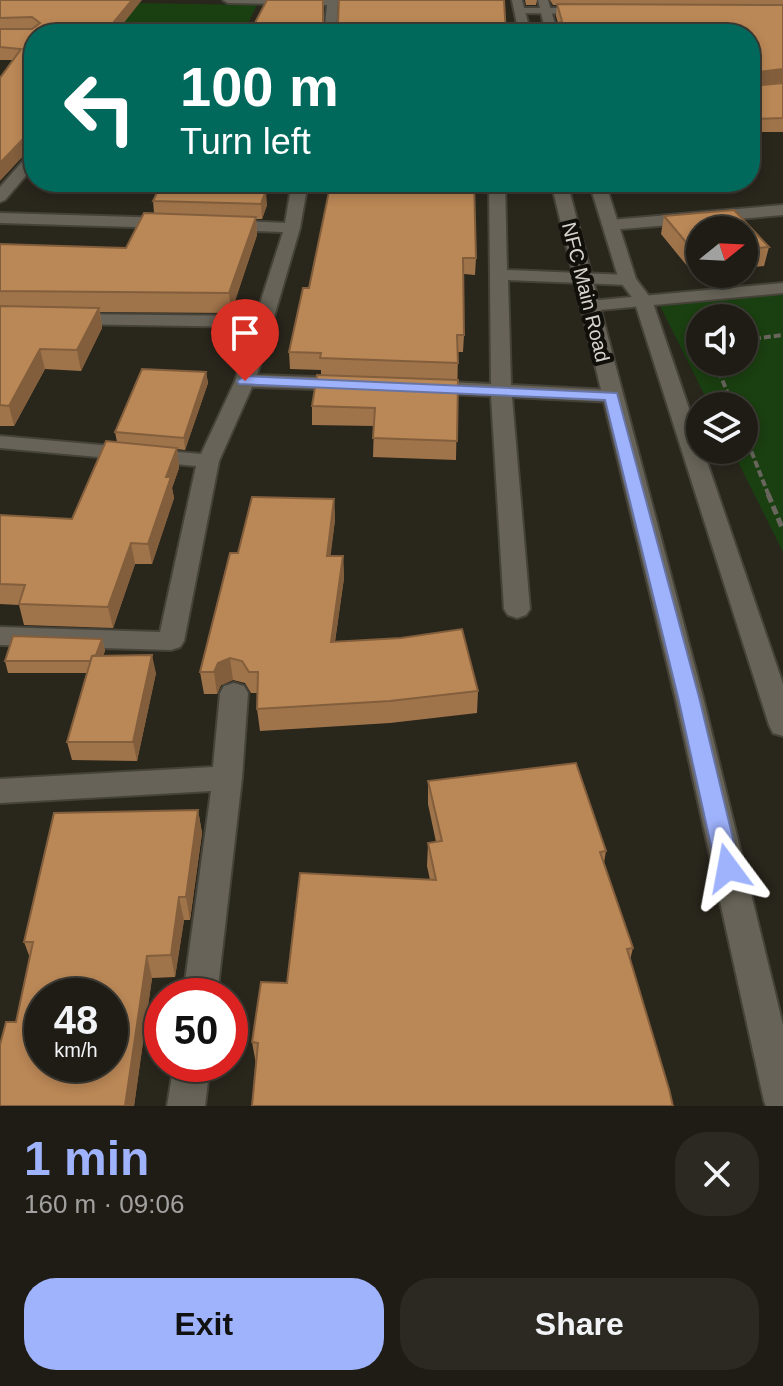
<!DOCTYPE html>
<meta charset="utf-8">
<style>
body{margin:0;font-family:Arial,sans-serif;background:#2c2922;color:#f1f3f6;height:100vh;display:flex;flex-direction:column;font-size:30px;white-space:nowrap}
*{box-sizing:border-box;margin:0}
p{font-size:26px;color:#a1a1a0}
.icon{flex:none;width:44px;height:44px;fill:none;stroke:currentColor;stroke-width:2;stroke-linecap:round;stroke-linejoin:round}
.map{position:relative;height:1106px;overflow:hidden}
.panel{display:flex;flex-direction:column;background:#1f1c15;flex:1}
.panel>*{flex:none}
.top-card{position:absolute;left:24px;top:24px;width:736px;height:168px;border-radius:32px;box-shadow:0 4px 12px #0003,0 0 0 2px #3c3a34;background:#00695c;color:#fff;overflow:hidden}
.needle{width:52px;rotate:72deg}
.tools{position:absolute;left:686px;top:216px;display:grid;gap:16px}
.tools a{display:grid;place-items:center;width:72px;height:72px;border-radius:50%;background:#1f1c15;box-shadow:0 4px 12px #0003,0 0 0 2px #3c3a34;font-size:40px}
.speed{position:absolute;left:24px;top:978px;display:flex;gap:16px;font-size:40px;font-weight:700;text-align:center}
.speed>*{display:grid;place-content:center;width:104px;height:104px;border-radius:50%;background:#1f1c15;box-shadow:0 4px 12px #0003,0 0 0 2px #3c3a34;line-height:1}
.speed small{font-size:20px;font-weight:400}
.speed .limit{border:12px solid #d22;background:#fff;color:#111}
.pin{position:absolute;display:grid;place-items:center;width:68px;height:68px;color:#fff;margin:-82px -34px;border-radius:50% 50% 50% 0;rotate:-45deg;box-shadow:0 0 8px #0007}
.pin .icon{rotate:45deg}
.me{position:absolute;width:88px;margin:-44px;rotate:347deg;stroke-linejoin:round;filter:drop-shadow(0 0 6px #0008)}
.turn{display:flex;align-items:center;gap:28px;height:168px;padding:0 24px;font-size:36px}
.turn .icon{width:104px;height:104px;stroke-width:2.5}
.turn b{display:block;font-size:56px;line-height:68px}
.round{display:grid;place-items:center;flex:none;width:84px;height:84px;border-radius:32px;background:#2c2922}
.head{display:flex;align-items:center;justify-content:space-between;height:136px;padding:0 24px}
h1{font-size:48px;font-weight:600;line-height:60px;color:#9fb3fd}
.cta{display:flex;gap:16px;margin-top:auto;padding:16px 24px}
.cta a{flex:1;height:92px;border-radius:32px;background:#9fb3fd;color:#111;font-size:32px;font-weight:600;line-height:92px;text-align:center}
.cta a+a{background:#2c2922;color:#f1f3f6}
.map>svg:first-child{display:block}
.green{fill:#1a3f10;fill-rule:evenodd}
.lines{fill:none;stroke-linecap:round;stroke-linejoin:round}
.minor-casing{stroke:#454239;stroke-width:4}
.tertiary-casing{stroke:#454239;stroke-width:4}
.secondary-casing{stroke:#454239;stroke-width:4}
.path-far1{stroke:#68655c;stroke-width:4;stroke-dasharray:7 3;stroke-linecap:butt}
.path{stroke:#68655c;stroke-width:5;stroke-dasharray:9 4;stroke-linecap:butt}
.minor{fill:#676358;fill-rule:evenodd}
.tertiary{fill:#676358;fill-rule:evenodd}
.secondary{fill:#676358;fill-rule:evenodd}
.wall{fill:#a0744a}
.shaded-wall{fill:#825e3c}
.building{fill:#ba8756;stroke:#825e3c;stroke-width:2;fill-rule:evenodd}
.route{fill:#9fb3fd;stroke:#6774a4;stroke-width:2}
.labels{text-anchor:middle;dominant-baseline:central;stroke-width:8;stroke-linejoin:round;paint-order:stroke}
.street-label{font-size:20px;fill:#d5d3cc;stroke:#100f0a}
</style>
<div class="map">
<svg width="783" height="1106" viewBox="0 0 783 1106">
<rect width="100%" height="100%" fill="#29261c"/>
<g class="green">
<polygon points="81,2 257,5 243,34 41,31"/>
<path d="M783,290V552L732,450H744V406H710L657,300ZM700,318H744V362H700Z"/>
</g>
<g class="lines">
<g class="minor-casing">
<g id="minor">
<polygon points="223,0 338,0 336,34 324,34 327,5 228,3"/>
<polygon points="520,8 589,8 594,11 589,14 516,13 515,11"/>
<polygon points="34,153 34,166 5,200 0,202 0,187 29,154"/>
<polygon points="292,182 308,182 300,228 257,375 346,378 356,384 346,390 252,387 219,461 184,641 180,647 171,650 0,645 0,627 160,632 196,466 0,448 0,436 201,454 235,381 252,327 71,324 62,319 71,314 256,316 283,232 226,230 218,225 226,220 285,223"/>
<polygon points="489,182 505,182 507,270 628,275 637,280 628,285 508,280 511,385 612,390 622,396 612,402 512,397 530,609 526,615 517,618 508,615 504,609 491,396 427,393 417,387 427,381 491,384"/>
<polygon points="783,205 783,215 611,230 603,225 611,220"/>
<polygon points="0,213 169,218 177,223 169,228 0,223"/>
<polygon points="234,683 244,686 248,693 242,778 217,996 183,996 211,791 0,803 0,779 213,767 220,693 224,686"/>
<polygon points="174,1064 210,1064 205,1106 167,1106"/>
</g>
</g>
<g class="tertiary-casing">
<polygon id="tertiary" points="783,283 783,293 589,311 580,306 589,301"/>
</g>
<g class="secondary-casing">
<g id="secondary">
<polygon points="512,0 522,0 531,34 519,34"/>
<polygon points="538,0 548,0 558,34 546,34"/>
<polygon points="551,182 567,182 703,697 783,1025 783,1106 766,1106 764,1101 675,697"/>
<polygon points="589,182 605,182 636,279 652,300 700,441 700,450 703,450 783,684 783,736 773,733 769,725 634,300 619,280"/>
</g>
</g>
<g class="path-far1">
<polyline points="744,340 783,335"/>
<polyline points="715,362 733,406"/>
<polyline points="744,433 769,496"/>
</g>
<polyline class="path" points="768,494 783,530"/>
<use href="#minor" class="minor"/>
<use href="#tertiary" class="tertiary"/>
<use href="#secondary" class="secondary"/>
</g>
<g class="wall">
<polygon points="0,0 142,0 34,34 34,151 27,152 13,60 0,60"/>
<polygon points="525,0 537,0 536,5 526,5"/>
<polygon points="550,0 783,0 783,132 750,132 750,34 555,34 556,25 558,23 556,16 557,5 553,5"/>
<polygon points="338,23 506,34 338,34"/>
<polygon points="34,152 34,178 28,178 25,164"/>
<polygon points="140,182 216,182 213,189 267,205 262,219 256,219 257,235 231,313 100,312 102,328 81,371 45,369 14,426 0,426 0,244 126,248 154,213 153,201 156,195 154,183"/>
<polygon points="331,182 476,258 475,275 464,274 464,335 463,352 458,352 456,460 373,457 374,426 312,425 312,406 321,375 321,370 290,369 289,352 309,288"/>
<polygon points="734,210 769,247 764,266 744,268 744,230 700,230 700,271 692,272 661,234 664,216"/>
<polygon points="206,372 208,383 185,450 177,449 179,468 172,488 174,498 152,564 135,564 113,628 24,625 19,605 0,604 0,515 72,519 117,442 115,432"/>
<polygon points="334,499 335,520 330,556 343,556 344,578 335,641 478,691 477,713 390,723 260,731 257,709 257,693 251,693 245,683 233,680 221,685 217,694 204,694 200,672 238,553"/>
<polygon points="102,639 105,651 103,655 156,673 137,761 72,760 67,742 87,673 8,673 5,661"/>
<polygon points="428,781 606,851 604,863 633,948 630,960 256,1064 252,1042 287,983 430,880 427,866 428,843 436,842 428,804"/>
<polygon points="198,810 202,833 190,920 184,920 175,977 152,978 134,1106 0,1106 16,1022 30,958 24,942"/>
</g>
<g class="shaded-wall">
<polygon points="132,0 142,0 115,34 104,34"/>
<polygon points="783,69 783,82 750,86 750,73"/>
<polygon points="31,136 33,150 27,152 0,181 0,163 24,138"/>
<polygon points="208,182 216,182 207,203 205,189"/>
<polygon points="266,190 267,205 262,219 261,204"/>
<polygon points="256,217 257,235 231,313 229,293"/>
<polygon points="99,308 102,328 81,371 77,350"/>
<polygon points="40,349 45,369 14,426 9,406"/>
<polygon points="206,372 208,383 185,450 184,438"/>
<polygon points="177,448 179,468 172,488 174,498 152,564 148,544 166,477"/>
<polygon points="334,499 335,520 328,577 327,556"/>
<polygon points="131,543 135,564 113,628 108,607"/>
<polygon points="343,556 344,578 332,663 331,642"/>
<polygon points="102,639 105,651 97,673 94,661"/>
<polygon points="152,655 156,673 137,761 133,742"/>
<polygon points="230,658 233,680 221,685 217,694 214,672 218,663"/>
<polygon points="198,810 202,833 190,920 186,897"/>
<polygon points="179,897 184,920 175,977 171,955"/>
<polygon points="147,956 152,978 134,1106 125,1106"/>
</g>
<g class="building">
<polygon points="0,0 132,0 104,34 34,34 34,139 31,136 24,138 0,163 0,78 21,49 0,47 0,29 32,29 40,23 32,17 0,18"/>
<polygon points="267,0 323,0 323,25 319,34 249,34"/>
<polygon points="339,0 504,0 506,34 362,34 362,30 338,23"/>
<polygon points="557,4 783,5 783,69 750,73 750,77 750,34 565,34 556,25 562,21"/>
<polygon points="750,83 753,86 783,83 783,118 750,119"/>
<polygon points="34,152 34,164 25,164"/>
<polygon points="154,182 208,182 205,189 266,190 261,204 153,201 162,182"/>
<polygon points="331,182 474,182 476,258 463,258 464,335 457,335 458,363 320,358 321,353 289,352 303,288 309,288"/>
<polygon points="734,210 769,247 744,249 744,230 700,230 700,253 695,253 664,216"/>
<polygon points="144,213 256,217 229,293 0,291 0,244 126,248"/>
<polygon points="0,306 99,308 77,350 40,349 9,406 0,405"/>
<polygon points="142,369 206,372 184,438 115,432"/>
<polygon points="317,375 458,380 457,441 373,438 375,408 312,406"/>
<polygon points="106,441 177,448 166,477 171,477 148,544 131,543 108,607 19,604 25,585 0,584 0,515 72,519"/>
<polygon points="252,497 334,499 327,556 343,556 331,642 401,638 462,629 478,691 390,701 257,709 258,672 249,672 242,661 230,658 218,663 214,672 200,672 230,553 238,553"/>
<polygon points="13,636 102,639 96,655 92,656 91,661 5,661"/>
<polygon points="152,655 133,742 67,742 92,656"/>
<polygon points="576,763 606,851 600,852 633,948 627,949 669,1089 673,1106 252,1106 258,1043 252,1042 261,982 287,983 300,873 436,880 428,843 442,841 428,781"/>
<path d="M198,810L186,897H179L171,955L147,956L125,1106H0V1045L6,1022H16L33,942H24L54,813ZM42,996H110V1064H42Z"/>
</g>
<polygon class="route" points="245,376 617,393 699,697 740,868 737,875 728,878 720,875 716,868 678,697 605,400 239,384 237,381"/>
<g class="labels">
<g class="street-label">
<text transform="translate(586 292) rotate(76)">NFC Main Road</text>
</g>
</g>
</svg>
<div class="tools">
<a><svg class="needle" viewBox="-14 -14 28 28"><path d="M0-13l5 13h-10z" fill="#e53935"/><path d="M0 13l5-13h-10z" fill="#a1a1a0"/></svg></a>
<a><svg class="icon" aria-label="sound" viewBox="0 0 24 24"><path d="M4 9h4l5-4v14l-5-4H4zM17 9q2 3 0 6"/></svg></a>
<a><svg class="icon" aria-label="layers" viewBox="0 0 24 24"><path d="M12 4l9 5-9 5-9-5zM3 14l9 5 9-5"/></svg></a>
</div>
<div class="speed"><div>48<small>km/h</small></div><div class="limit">50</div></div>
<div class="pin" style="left:245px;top:381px;background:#d93025"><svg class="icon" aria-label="arrive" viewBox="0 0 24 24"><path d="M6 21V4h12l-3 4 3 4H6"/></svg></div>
<svg class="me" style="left:728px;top:868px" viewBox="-20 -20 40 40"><path d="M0-17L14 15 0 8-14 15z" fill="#9fb3fd" stroke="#fff" stroke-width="4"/></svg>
<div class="top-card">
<div class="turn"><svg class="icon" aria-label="left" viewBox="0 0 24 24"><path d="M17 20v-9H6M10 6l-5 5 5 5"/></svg><div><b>100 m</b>Turn left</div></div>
</div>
</div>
<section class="panel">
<div class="head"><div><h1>1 min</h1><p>160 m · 09:06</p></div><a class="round"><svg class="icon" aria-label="close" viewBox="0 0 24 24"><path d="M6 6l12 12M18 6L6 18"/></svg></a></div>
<div class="cta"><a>Exit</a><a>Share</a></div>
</section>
